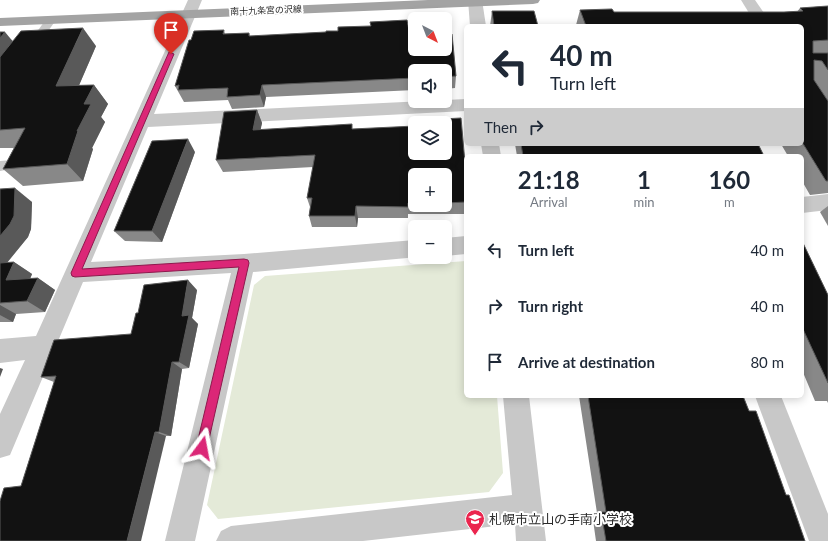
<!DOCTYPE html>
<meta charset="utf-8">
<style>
body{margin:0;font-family:Lato,"Noto Sans JP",sans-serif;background:#f2f2f3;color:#1f2937;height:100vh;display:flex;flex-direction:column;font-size:15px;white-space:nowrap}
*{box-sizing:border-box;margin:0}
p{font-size:13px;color:#747a83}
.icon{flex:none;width:22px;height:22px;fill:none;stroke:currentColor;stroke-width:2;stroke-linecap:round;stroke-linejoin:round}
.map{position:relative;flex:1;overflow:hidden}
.drawer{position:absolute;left:464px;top:154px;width:340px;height:244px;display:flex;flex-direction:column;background:#fff;border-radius:6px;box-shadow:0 2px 10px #0003}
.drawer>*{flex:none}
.banner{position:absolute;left:464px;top:24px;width:340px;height:122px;border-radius:6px;box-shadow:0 2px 10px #0003;background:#fff;color:#1f2937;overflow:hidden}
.needle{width:26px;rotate:138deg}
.controls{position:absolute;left:408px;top:12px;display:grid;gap:8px}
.controls a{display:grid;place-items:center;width:44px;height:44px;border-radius:6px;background:#fff;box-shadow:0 2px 10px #0003;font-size:20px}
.pin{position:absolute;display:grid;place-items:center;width:34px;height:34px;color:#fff;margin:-41px -17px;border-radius:50% 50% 50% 0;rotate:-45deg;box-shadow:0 0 4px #0007}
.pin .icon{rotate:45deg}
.me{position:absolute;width:44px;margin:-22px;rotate:13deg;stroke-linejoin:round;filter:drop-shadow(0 0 3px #0008)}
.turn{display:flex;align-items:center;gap:14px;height:84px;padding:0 20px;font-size:18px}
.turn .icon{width:52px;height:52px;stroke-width:2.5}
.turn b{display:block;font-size:28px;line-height:34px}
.then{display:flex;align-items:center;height:38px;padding:0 20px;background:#0003;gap:8px;font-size:15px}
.eta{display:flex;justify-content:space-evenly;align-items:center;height:68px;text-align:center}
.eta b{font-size:24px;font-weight:700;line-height:28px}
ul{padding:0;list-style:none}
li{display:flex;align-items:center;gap:12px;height:56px;padding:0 20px}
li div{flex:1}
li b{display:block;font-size:15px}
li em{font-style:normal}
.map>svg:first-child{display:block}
.green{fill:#e4ead8}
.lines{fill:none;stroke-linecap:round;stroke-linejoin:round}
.lane{fill:#c8c8c8;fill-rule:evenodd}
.street{fill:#c8c8c8;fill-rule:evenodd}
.primary{fill:#a3a3a3;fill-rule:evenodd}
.wall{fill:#888;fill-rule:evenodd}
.shaded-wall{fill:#595959}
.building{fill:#121212;stroke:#595959}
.route{fill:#db2777;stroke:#8e194d}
.labels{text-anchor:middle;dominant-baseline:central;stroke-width:4;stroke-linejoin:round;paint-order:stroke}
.far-street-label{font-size:9px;fill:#2b2b2b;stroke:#fff}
.near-poi-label{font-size:13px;fill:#2b2b2b;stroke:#fff;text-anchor:start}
</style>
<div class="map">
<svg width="828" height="541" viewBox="0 0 828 541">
<rect width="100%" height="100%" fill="#fff"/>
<polygon class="green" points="466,261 466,396 497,396 503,473 489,492 218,519 207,505 254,285 265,276"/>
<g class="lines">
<g class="lane">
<polygon points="51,17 56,20 36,48 28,48 27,46 28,44 47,18"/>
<polygon points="12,160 17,162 18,165 17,168 0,171 0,161"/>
</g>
<g class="street">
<polygon points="188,0 202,0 154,114 466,99 466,111 148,127 91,262 244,254 415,240 415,257 418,257 253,272 195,541 165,541 231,273 83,282 10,455 0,458 0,414 25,360 0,363 0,339 36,336"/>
<polygon points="468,0 482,0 486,26 470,26"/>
<polygon points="741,0 755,0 773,26 757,26"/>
<polygon points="481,144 499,144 501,156 483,156"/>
<polygon points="828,194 828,210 802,213 802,197"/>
<polygon points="466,236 466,254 445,256 445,238"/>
<polygon points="503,396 529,396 546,541 516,541 515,524 363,541 216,541 221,531 231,526 512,495"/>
<polygon points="755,396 781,396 828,514 828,541 809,541"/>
</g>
<polygon class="primary" points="428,0 540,0 538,3 533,4 0,26 0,18"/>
</g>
<g class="wall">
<polygon points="828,6 828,193 810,195 802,181 802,156 788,156 781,144 802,144 802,26 576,26 576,25 580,10 614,12 797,12 800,8"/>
<polygon points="492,11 538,26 490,26"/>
<polygon points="224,30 225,34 249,33 250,36 410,36 456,76 455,88 445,89 445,71 415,71 415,90 266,97 264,107 232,109 228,100 184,102 175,86 191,40"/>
<polygon points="0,32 13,41 96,46 79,85 94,85 108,104 101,117 105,122 92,148 93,149 83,181 23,186 3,169 14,148 0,148"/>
<path d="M257,110L262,123L260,130L353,129L466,174V214H408V218H358L357,227H312L309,216L310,207L307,198L313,167L223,172L216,160ZM415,175H445V205H415Z"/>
<polygon points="515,144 758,144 764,156 517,156"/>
<polygon points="195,152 162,242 125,241 114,231"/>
<polygon points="0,189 32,202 31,229 28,237 7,263 14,262 32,274 30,279 38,278 55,290 45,312 16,314 13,322 0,322"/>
<polygon points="828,206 828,226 820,212"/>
<polygon points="802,241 828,295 828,403 827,401 815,401 802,370"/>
<polygon points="197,290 192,318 198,324 189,368 182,369 171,436 166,436 21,486 54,382 41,377 131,334 138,313"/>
<polygon points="579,396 743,396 749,411 786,495 805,541 596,541 592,513 597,513"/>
</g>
<g class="shaded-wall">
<polygon points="83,28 96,46 71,104 56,86"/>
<polygon points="5,32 20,50 0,59 0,38"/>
<polygon points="94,85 108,104 101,117 105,122 92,148 93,149 83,181 67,164 84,104"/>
<polygon points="262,85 266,97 264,107 260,95"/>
<polygon points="257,110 262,123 258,143 253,130"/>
<polygon points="188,139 195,152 162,242 152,231"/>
<polygon points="15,188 32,202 31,229 28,237 0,271 0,236"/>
<polygon points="356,206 358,218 357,227 355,216"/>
<polygon points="14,262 32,274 25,291 6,280"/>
<polygon points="38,278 55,290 45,312 27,301"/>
<polygon points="188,280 197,290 192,318 198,324 189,368 179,362 182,316"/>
<polygon points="0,305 16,314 13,322 0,315"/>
<polygon points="172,362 182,369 171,436 159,432"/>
<polygon points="0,368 3,369 0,377"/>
<polygon points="155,432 166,436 141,541 127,541"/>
</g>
<g class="building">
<polygon points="828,6 828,40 813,41 813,53 828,53 828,70 822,61 814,60 814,80 828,101 828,181 826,181 802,142 802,26 586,26 580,10 612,9 614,12 784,12 803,11 800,8"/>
<polygon points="492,11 534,11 538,26 494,26"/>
<polygon points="407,20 410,36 415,36 415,49 445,49 445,34 452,34 456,76 445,77 445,71 415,71 415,78 262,85 260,95 227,97 228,88 178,90 179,85 175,86 189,40 191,40 194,31 224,30 223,34 249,33 249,36 326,32 326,31 338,31 338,27 371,26 370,22"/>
<polygon points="83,28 56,86 94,85 84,104 91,104 77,131 78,131 67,164 3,169 25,128 0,130 0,57 21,31"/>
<polygon points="0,32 5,32 0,38"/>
<polygon points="257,110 253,130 352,124 352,129 415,126 415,153 445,153 445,123 423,123 423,120 461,118 466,174 466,202 445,203 445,175 415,175 415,203 408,203 408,207 356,206 355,216 309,216 312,198 307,198 315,155 216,160 224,112"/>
<polygon points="188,139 152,231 114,231 152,141"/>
<polygon points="521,144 758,144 764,156 523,156"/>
<polygon points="15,188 14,216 10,224 0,236 0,189"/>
<polygon points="802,241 828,295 828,383 802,327"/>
<polygon points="14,262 6,280 38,278 27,301 0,303 0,263"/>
<polygon points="188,280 182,316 189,315 179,362 172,362 159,432 155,432 127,541 0,541 0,501 4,488 21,486 56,376 41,377 54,340 131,334 136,313 138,313 144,285"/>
<polygon points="588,396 743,396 749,411 756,411 786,495 789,495 805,541 606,541 601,512 606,512"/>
</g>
<polygon class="route" points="169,52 174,54 82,269 244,259 248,260 249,263 207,448 205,452 202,454 198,452 196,448 239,267 75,277 72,276 71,273"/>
<defs>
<g id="school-pin" transform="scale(1)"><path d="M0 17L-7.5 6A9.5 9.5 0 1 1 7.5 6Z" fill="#eb254e" stroke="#fff"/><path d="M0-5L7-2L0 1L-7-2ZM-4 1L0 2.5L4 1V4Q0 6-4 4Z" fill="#fff"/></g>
</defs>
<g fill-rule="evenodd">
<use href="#school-pin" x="475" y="519"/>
</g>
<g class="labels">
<g class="far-street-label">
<text transform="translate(266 10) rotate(-2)">南十九条宮の沢線</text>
</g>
<g class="near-poi-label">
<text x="489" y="519">札幌市立山の手南小学校</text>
</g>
</g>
</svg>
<div class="controls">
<a><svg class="needle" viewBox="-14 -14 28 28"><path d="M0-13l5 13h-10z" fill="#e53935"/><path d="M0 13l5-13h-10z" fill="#747a83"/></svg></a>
<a><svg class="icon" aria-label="sound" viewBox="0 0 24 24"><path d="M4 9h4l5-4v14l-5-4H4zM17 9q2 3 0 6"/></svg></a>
<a><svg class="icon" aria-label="layers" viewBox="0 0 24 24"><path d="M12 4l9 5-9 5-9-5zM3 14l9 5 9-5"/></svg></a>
<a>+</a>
<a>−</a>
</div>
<div class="pin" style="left:171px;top:54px;background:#d93025"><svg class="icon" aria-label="arrive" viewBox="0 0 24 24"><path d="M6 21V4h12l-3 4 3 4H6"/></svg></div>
<svg class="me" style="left:202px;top:448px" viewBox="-20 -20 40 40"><path d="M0-17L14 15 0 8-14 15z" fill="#db2777" stroke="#fff" stroke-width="4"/></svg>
<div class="banner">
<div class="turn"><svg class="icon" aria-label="left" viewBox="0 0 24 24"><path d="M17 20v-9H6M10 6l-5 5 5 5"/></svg><div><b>40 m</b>Turn left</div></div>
<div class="then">Then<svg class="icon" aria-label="right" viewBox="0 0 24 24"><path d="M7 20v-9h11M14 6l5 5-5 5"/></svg></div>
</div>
<section class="drawer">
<div class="eta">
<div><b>21:18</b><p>Arrival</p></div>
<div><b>1</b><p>min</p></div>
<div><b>160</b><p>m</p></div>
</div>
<ul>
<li><svg class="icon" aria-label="left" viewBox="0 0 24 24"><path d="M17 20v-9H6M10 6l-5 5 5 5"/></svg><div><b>Turn left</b></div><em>40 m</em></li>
<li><svg class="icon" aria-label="right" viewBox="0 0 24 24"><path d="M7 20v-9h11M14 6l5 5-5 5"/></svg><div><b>Turn right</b></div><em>40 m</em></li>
<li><svg class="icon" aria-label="arrive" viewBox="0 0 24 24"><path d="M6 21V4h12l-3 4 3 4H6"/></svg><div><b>Arrive at destination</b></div><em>80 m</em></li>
</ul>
</section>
</div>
